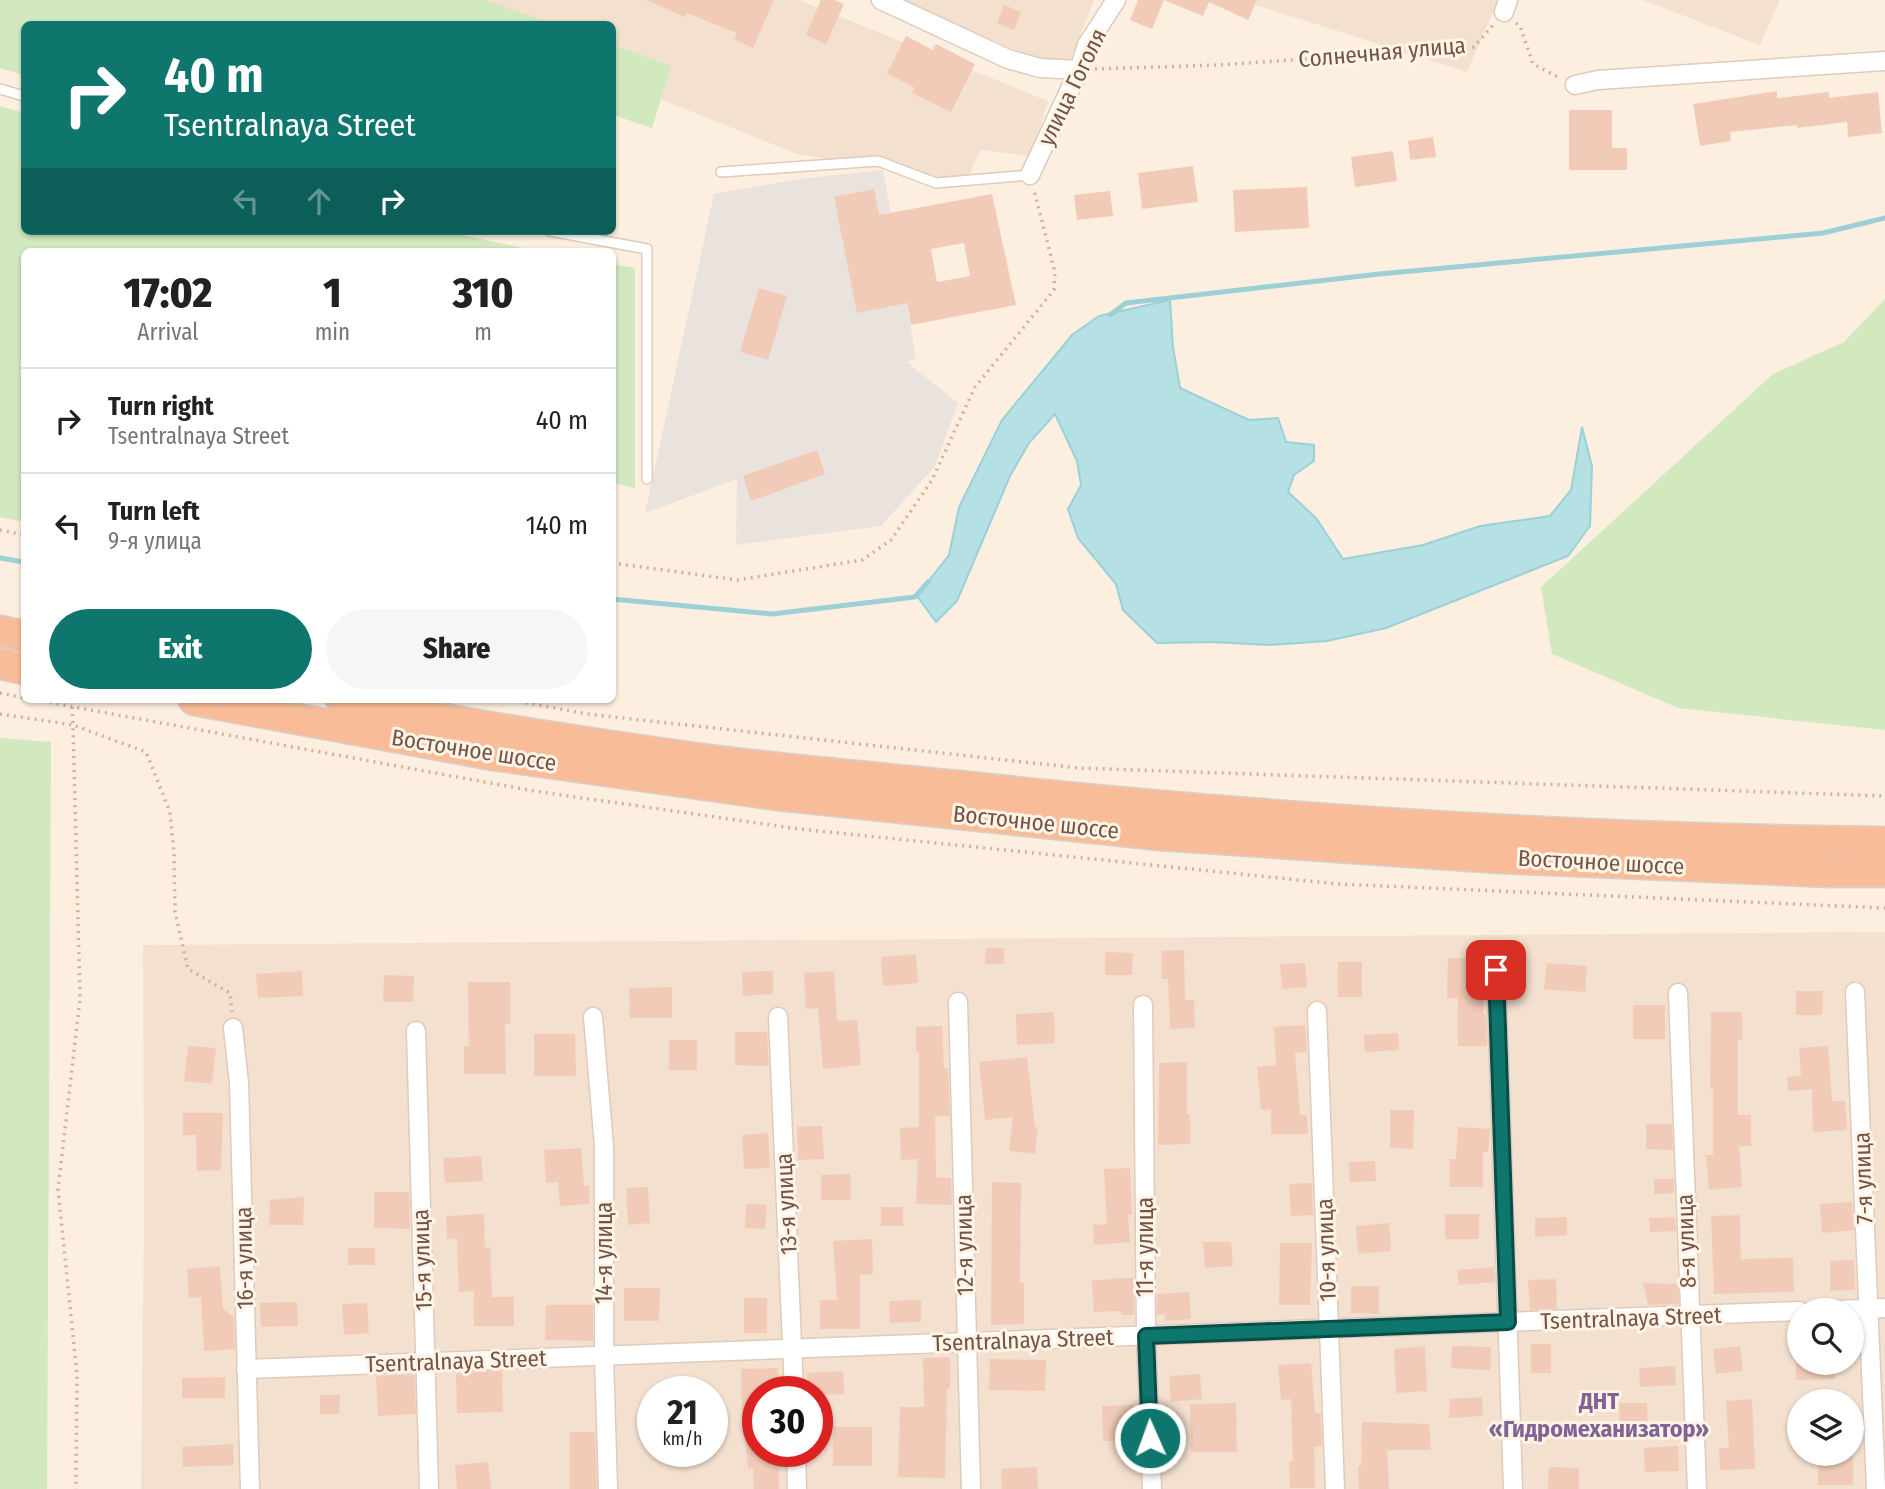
<!DOCTYPE html>
<meta charset="utf-8">
<style>
body{margin:0;font-family:"Fira Sans Condensed",sans-serif;background:#f6f6f6;color:#222;height:100vh;display:flex;flex-direction:column;font-size:26px;white-space:nowrap}
*{box-sizing:border-box;margin:0}
p{font-size:23px;color:#767676}
.icon{flex:none;width:38px;height:38px;fill:none;stroke:currentColor;stroke-width:2;stroke-linecap:round;stroke-linejoin:round}
.map{position:relative;flex:1;overflow:hidden}
.details{position:absolute;left:21px;top:248px;width:595px;height:455px;display:flex;flex-direction:column;background:#fff;border-radius:10px;box-shadow:0 2px 5px #0004}
.details>*{flex:none}
.guide{position:absolute;left:21px;top:21px;width:595px;height:214px;border-radius:10px;box-shadow:0 2px 5px #0004;background:#0f766e;color:#fff;overflow:hidden}
.buttons{position:absolute;left:1787px;top:1298px;display:grid;gap:14px}
.buttons a{display:grid;place-items:center;width:77px;height:77px;border-radius:50%;background:#fff;box-shadow:0 2px 5px #0004;font-size:35px}
.speed{position:absolute;left:637px;top:1376px;display:flex;gap:14px;font-size:35px;font-weight:700;text-align:center}
.speed>*{display:grid;place-content:center;width:91px;height:91px;border-radius:50%;background:#fff;box-shadow:0 2px 5px #0004;line-height:1}
.speed small{font-size:18px;font-weight:400}
.speed .limit{border:10px solid #d22;background:#fff;color:#111}
.pin{position:absolute;display:grid;place-items:center;width:60px;height:60px;color:#fff;margin:-30px;border-radius:14px;box-shadow:0 4px 10px #0006}
.me{position:absolute;width:77px;margin:-38px;rotate:358deg;stroke-linejoin:round;filter:drop-shadow(0 0 5px #0008)}
.turn{display:flex;align-items:center;gap:24px;height:147px;padding:0 28px;font-size:32px}
.turn .icon{width:91px;height:91px;stroke-width:2.5}
.turn b{display:block;font-size:49px;line-height:60px}
.lanes{display:flex;align-items:center;height:66px;padding:0 28px;background:#0003;justify-content:center;gap:35px;direction:ltr}
.lanes .off{opacity:.35}
.eta{display:flex;justify-content:space-evenly;align-items:center;height:119px;text-align:center}
.eta b{font-size:42px;font-weight:800;line-height:49px}
.button{display:flex;gap:14px;margin-top:auto;padding:14px 28px}
.button a{flex:1;height:80px;border-radius:42px;background:#0f766e;color:#fff;font-size:28px;font-weight:800;line-height:80px;text-align:center}
.button a+a{background:#f6f6f6;color:#222}
ul{padding:0;list-style:none}
li{display:flex;align-items:center;gap:21px;height:105px;padding:0 28px;border-top:2px solid #e0e0e0}
li div{flex:1}
li b{display:block;font-size:26px}
li em{font-style:normal}
.map>svg:first-child{display:block}
.residential{fill:#f3e0cf;fill-rule:evenodd}
.industrial{fill:#eae2dc}
.green{fill:#d2e8bf}
.water{fill:#b5e0e4;stroke:#9cd0d6;stroke-width:2}
.lines{fill:none;stroke-linecap:round;stroke-linejoin:round}
.stream{stroke:#9cd0d6;stroke-width:5}
.building{fill:#f1cbb8;fill-rule:evenodd}
.service-casing{stroke:#dfcbbc;stroke-width:12}
.minor-casing{stroke:#dfcbbc;stroke-width:21}
.trunk-casing{stroke:#d8cfcc;stroke-width:33}
.path{stroke:#d5af9c;stroke-width:3.5;stroke-dasharray:2 5;stroke-linecap:butt}
.service{stroke:#fff;stroke-width:9}
.minor{stroke:#fff;stroke-width:18}
.trunk{stroke:#f8bd98;stroke-width:30}
.route-casing{stroke:#0a4d48;stroke-width:18}
.route{stroke:#0f766e;stroke-width:12}
.labels{text-anchor:middle;dominant-baseline:central;stroke-width:6;stroke-linejoin:round;paint-order:stroke}
.street-label{font-size:23px;fill:#725448;stroke:#fff4e6}
.neighbourhood-label{font-size:24px;font-weight:bold;fill:#816395;stroke:#fff4e6}
</style>
<div class="map">
<svg width="1885" height="1489" viewBox="0 0 1885 1489">
<rect width="100%" height="100%" fill="#fcefe0"/>
<g class="residential">
<polygon points="412,0 799,0 1048,101 1031,156 980,150 966,183 797,154 613,80 612,24 473,24"/>
<polygon points="898,0 1094,0 1066,71"/>
<polygon points="1240,0 1498,0 1467,72"/>
<polygon points="1643,0 1780,0 1760,45"/>
<path d="M1885,932V1489H141L144,1217L143,945ZM1799,1311H1852V1363H1799ZM653,1391H712V1451H653ZM758,1391H817V1451H758ZM1799,1402H1852V1454H1799Z"/>
</g>
<polygon class="industrial" points="883,170 916,358 907,362 958,403 935,466 881,526 736,545 737,479 645,513 714,194 799,179"/>
<g class="green">
<polygon points="0,0 485,0 554,24 24,24 24,75 0,68"/>
<polygon points="613,45 671,66 652,128 613,115"/>
<polygon points="0,106 24,113 24,231 444,231 541,252 24,252 24,522 0,517"/>
<polygon points="613,264 635,268 635,488 613,483"/>
<polygon points="1885,299 1885,730 1678,708 1552,654 1541,587 1773,374 1844,342"/>
<polygon points="0,738 51,742 47,1489 0,1489"/>
</g>
<polygon class="water" points="1170,300 1173,347 1180,388 1249,420 1278,418 1286,442 1314,445 1314,461 1294,475 1288,492 1316,518 1343,559 1423,545 1480,526 1550,516 1571,490 1582,427 1592,466 1590,526 1568,556 1386,628 1327,641 1270,645 1212,642 1157,643 1123,610 1116,584 1078,538 1068,509 1081,485 1077,461 1055,414 1029,443 1010,476 957,601 936,622 917,596 949,555 959,507 1002,420 1072,335 1099,316"/>
<g class="lines">
<g class="stream">
<polyline points="1110,315 1126,303 1379,274 1823,233 1885,218"/>
<polyline points="0,558 24,562"/>
<polyline points="612,599 772,614 915,597 928,582"/>
</g>
</g>
<g class="building">
<polygon points="646,0 774,0 753,48 734,39 737,33 687,13 685,17"/>
<polygon points="821,0 835,0 844,4 826,44 806,35"/>
<polygon points="1138,0 1257,0 1248,20 1209,2 1203,16 1164,0 1152,29 1130,20"/>
<polygon points="1004,5 1021,12 1014,30 997,23"/>
<polygon points="906,36 933,50 936,44 975,64 951,112 912,93 915,88 887,73"/>
<polygon points="1777,91 1777,98 1829,92 1829,98 1878,92 1882,133 1848,137 1847,122 1797,128 1797,125 1730,132 1731,141 1700,146 1693,104"/>
<polygon points="1569,110 1612,110 1612,148 1627,148 1627,170 1569,170"/>
<polygon points="1433,137 1436,157 1410,160 1408,141"/>
<polygon points="1393,151 1397,181 1355,187 1351,157"/>
<polygon points="1193,166 1198,202 1142,209 1138,173"/>
<polygon points="1307,187 1309,228 1235,232 1233,190"/>
<path d="M874,189L879,215L992,194L1016,305L911,325L907,303L857,313L834,197ZM964,243L970,276L937,282L931,249Z"/>
<polygon points="1110,191 1113,216 1077,220 1074,195"/>
<polygon points="759,288 787,296 768,360 740,352"/>
<polygon points="817,450 825,474 751,501 743,476"/>
<polygon points="986,948 1004,948 1004,964 985,964"/>
<polygon points="1184,950 1185,1000 1194,1000 1195,1028 1170,1029 1168,979 1162,979 1162,951"/>
<polygon points="1105,952 1133,953 1132,975 1105,975"/>
<polygon points="916,954 918,983 883,986 881,957"/>
<polygon points="1448,958 1485,959 1483,1014 1486,1014 1487,1046 1458,1046 1458,998 1447,998"/>
<rect x="1338" y="962" width="24" height="35"/>
<polygon points="1305,963 1307,987 1282,989 1280,964"/>
<polygon points="1547,963 1587,966 1585,992 1544,989"/>
<polygon points="302,971 303,996 258,998 256,974"/>
<polygon points="773,971 773,994 743,996 742,972"/>
<polygon points="834,971 837,1021 857,1020 861,1065 823,1069 818,1008 806,1009 804,973"/>
<polygon points="384,975 414,976 413,1002 383,1002"/>
<polygon points="468,982 510,982 510,1024 505,1024 506,1074 464,1074 464,1046 469,1046"/>
<polygon points="672,987 672,1018 630,1018 629,988"/>
<polygon points="1796,991 1823,991 1822,1015 1796,1015"/>
<rect x="1633" y="1005" width="32" height="34"/>
<polygon points="1054,1012 1055,1043 1017,1045 1016,1014"/>
<polygon points="1711,1012 1742,1012 1742,1040 1738,1040 1738,1115 1751,1115 1751,1146 1739,1146 1742,1187 1709,1190 1706,1155 1713,1155 1713,1089 1710,1089"/>
<polygon points="1305,1025 1307,1052 1295,1053 1300,1115 1307,1115 1308,1134 1271,1134 1271,1109 1261,1110 1257,1067 1276,1065 1274,1027"/>
<polygon points="942,1026 944,1068 948,1068 950,1116 935,1116 936,1177 951,1178 952,1205 916,1204 918,1159 901,1160 900,1128 919,1127 919,1051 916,1051 916,1027"/>
<polygon points="735,1032 767,1032 769,1066 735,1065"/>
<polygon points="1398,1033 1399,1050 1365,1052 1364,1035"/>
<polygon points="534,1034 575,1034 576,1076 534,1076"/>
<rect x="669" y="1040" width="28" height="30"/>
<polygon points="188,1046 216,1048 212,1084 184,1081"/>
<polygon points="1828,1046 1832,1101 1845,1101 1847,1130 1813,1132 1812,1089 1788,1091 1787,1077 1801,1076 1799,1048"/>
<polygon points="1027,1057 1035,1127 1038,1128 1035,1154 1009,1151 1013,1117 985,1120 979,1062"/>
<polygon points="1187,1062 1187,1114 1190,1114 1190,1144 1158,1145 1159,1063"/>
<polygon points="1390,1110 1414,1110 1413,1149 1390,1148"/>
<polygon points="183,1113 223,1113 221,1170 197,1171 196,1135 183,1135"/>
<polygon points="1646,1124 1672,1124 1673,1150 1646,1149"/>
<polygon points="822,1126 824,1159 798,1160 797,1127"/>
<polygon points="1458,1127 1490,1129 1488,1152 1483,1152 1483,1187 1450,1187 1450,1159 1456,1159"/>
<polygon points="768,1133 770,1168 744,1169 742,1135"/>
<polygon points="581,1148 584,1186 589,1185 590,1204 560,1206 558,1182 546,1183 544,1150"/>
<polygon points="481,1156 483,1181 445,1183 443,1158"/>
<polygon points="1375,1161 1376,1181 1350,1182 1349,1162"/>
<polygon points="1130,1168 1132,1215 1128,1215 1130,1242 1094,1245 1093,1225 1107,1224 1104,1169"/>
<polygon points="850,1174 851,1200 821,1200 821,1175"/>
<polygon points="1654,1179 1674,1179 1674,1193 1654,1194"/>
<polygon points="992,1182 1021,1183 1020,1283 1024,1283 1024,1324 991,1325"/>
<polygon points="1312,1183 1313,1215 1291,1216 1289,1184"/>
<polygon points="648,1187 650,1223 628,1225 626,1188"/>
<polygon points="374,1192 409,1192 410,1229 374,1228"/>
<polygon points="304,1197 303,1225 269,1225 270,1200"/>
<polygon points="1852,1202 1854,1230 1822,1233 1820,1204"/>
<polygon points="746,1204 767,1205 765,1229 745,1228"/>
<rect x="881" y="1207" width="22" height="19"/>
<polygon points="484,1214 485,1248 490,1247 492,1297 514,1297 514,1326 474,1326 474,1291 459,1292 457,1238 447,1239 446,1216"/>
<rect x="1445" y="1214" width="34" height="25"/>
<polygon points="1740,1215 1741,1259 1793,1258 1794,1292 1714,1294 1711,1216"/>
<polygon points="1567,1217 1567,1235 1535,1237 1535,1218"/>
<polygon points="1675,1217 1676,1231 1650,1232 1649,1218"/>
<polygon points="1389,1223 1391,1251 1358,1254 1356,1226"/>
<polygon points="872,1239 873,1274 860,1275 860,1329 820,1329 820,1300 837,1300 833,1241"/>
<polygon points="1203,1242 1231,1242 1233,1266 1205,1268"/>
<polygon points="1280,1243 1312,1243 1310,1305 1279,1305"/>
<rect x="348" y="1248" width="27" height="17"/>
<polygon points="1854,1260 1855,1290 1830,1291 1830,1261"/>
<polygon points="220,1266 223,1309 234,1317 235,1349 204,1351 201,1297 189,1298 187,1269"/>
<polygon points="1494,1267 1495,1282 1459,1285 1457,1270"/>
<polygon points="1120,1278 1134,1278 1134,1315 1121,1315 1121,1311 1094,1312 1092,1281"/>
<polygon points="1556,1279 1557,1309 1530,1310 1528,1280"/>
<polygon points="1643,1283 1678,1284 1679,1304 1648,1305"/>
<polygon points="1351,1286 1379,1286 1379,1314 1351,1313"/>
<polygon points="624,1288 660,1288 659,1321 624,1321"/>
<polygon points="1189,1292 1191,1319 1165,1321 1165,1314 1157,1315 1157,1294"/>
<rect x="744" y="1298" width="23" height="35"/>
<polygon points="921,1300 921,1322 890,1323 889,1301"/>
<polygon points="297,1302 298,1326 261,1327 260,1303"/>
<polygon points="367,1303 369,1333 344,1335 342,1304"/>
<polygon points="546,1305 593,1305 593,1341 545,1340"/>
<rect x="1531" y="1344" width="20" height="29"/>
<polygon points="1425,1346 1427,1391 1396,1393 1394,1349"/>
<polygon points="1452,1346 1491,1347 1490,1370 1451,1368"/>
<polygon points="1740,1346 1743,1371 1716,1374 1713,1349"/>
<polygon points="950,1357 950,1389 947,1389 945,1478 898,1477 900,1407 924,1407 923,1358"/>
<polygon points="990,1359 1046,1360 1045,1391 989,1390"/>
<polygon points="1311,1363 1315,1413 1321,1413 1322,1446 1314,1447 1315,1488 1290,1488 1289,1461 1293,1461 1291,1399 1281,1400 1278,1365"/>
<polygon points="1796,1363 1835,1363 1835,1379 1796,1380"/>
<polygon points="1675,1366 1676,1385 1640,1387 1639,1368"/>
<polygon points="778,1368 779,1391 758,1391 758,1451 785,1451 785,1466 779,1466 779,1489 754,1489 753,1468 748,1469 742,1409 741,1369"/>
<polygon points="502,1371 503,1412 457,1413 456,1373"/>
<polygon points="843,1371 844,1394 817,1395 817,1391 808,1391 807,1373"/>
<polygon points="414,1374 416,1414 378,1416 376,1376"/>
<polygon points="1200,1374 1202,1399 1171,1402 1169,1376"/>
<polygon points="692,1376 693,1391 668,1391 667,1378"/>
<polygon points="225,1377 225,1398 182,1398 182,1378"/>
<polygon points="320,1395 340,1395 339,1414 320,1414"/>
<polygon points="1482,1397 1483,1416 1449,1418 1450,1399"/>
<polygon points="1752,1399 1755,1469 1720,1470 1719,1448 1729,1448 1726,1401"/>
<polygon points="1236,1403 1237,1452 1191,1452 1190,1404"/>
<polygon points="1619,1403 1647,1403 1648,1439 1620,1439"/>
<polygon points="1135,1405 1135,1441 1103,1441 1102,1406"/>
<polygon points="1362,1422 1429,1424 1431,1450 1387,1450 1389,1489 1359,1489 1358,1466 1361,1466"/>
<rect x="833" y="1427" width="39" height="39"/>
<polygon points="570,1432 595,1432 597,1489 570,1489"/>
<polygon points="233,1444 234,1465 183,1467 182,1447"/>
<polygon points="1678,1446 1679,1471 1645,1472 1644,1448"/>
<rect x="1818" y="1454" width="35" height="31"/>
<polygon points="488,1462 491,1489 457,1489 455,1465"/>
<polygon points="1037,1467 1038,1489 1002,1489 1001,1469"/>
<polygon points="1549,1467 1579,1468 1579,1489 1548,1489"/>
</g>
<g class="lines">
<g class="service-casing">
<g id="service">
<polyline points="0,89 24,96"/>
<polyline points="721,172 878,161 936,183 1030,175"/>
<polyline points="550,231 647,249 647,479"/>
</g>
</g>
<g class="minor-casing">
<g id="minor">
<polyline points="881,0 1008,59 1040,68 1079,70"/>
<polyline points="1504,12 1508,0"/>
<polyline points="1575,85 1598,80 1885,61"/>
<polyline points="1030,175 1079,70 1087,45 1116,0"/>
<polyline points="1496,970 1513,1489"/>
<polyline points="1855,992 1876,1489"/>
<polyline points="1678,993 1697,1489"/>
<polyline points="958,1002 971,1489"/>
<polyline points="1143,1005 1146,1336 1152,1489"/>
<polyline points="1317,1011 1335,1489"/>
<polyline points="593,1017 604,1146 604,1356 608,1489"/>
<polyline points="778,1017 794,1391"/>
<polyline points="233,1028 239,1083 250,1489"/>
<polyline points="416,1031 429,1489"/>
<polyline points="1815,1311 1885,1308"/>
<polyline points="246,1369 1799,1311"/>
<polyline points="796,1451 797,1489"/>
</g>
</g>
<g class="trunk-casing">
<g id="trunk">
<polyline points="0,631 24,636"/>
<polyline points="0,664 24,669"/>
<polyline points="194,700 493,755 778,795 1160,835 1500,858 1831,872 1885,872"/>
<path d="M341,700C458,723 577,742 695,758C782,770 871,777 959,786C1266,819 1576,839 1885,842"/>
</g>
</g>
<g class="path">
<polyline points="1516,23 1520,26 1533,64 1560,78"/>
<polyline points="1095,69 1219,65 1474,47 1493,25"/>
<polyline points="0,530 24,535"/>
<polyline points="612,563 737,580 862,560 891,540 932,480 975,387 1054,290 1055,272 1034,190"/>
<polyline points="0,693 24,698"/>
<polyline points="36,700 534,791 799,829 1338,884 1885,908"/>
<polyline points="512,700 587,714 1078,768 1885,796"/>
<polyline points="72,707 73,725 146,752 170,812 174,852 175,912 188,969 230,993 232,1012"/>
<polyline points="0,714 73,725 80,999 58,1189 77,1375 76,1489"/>
</g>
<use href="#service" class="service"/>
<use href="#minor" class="minor"/>
<use href="#trunk" class="trunk"/>
</g>
<g class="lines">
<g class="route-casing">
<polyline id="route" points="1150,1438 1146,1336 1508,1322 1496,970"/>
</g>
<use href="#route" class="route"/>
</g>
<g class="labels">
<g class="street-label">
<text transform="translate(1382 52) rotate(-5)">Солнечная улица</text>
<text transform="translate(1072 87) rotate(-64)">улица Гоголя</text>
<text transform="translate(474 750) rotate(9)">Восточное шоссе</text>
<text transform="translate(1036 822) rotate(6)">Восточное шоссе</text>
<text transform="translate(1601 862) rotate(3)">Восточное шоссе</text>
<text transform="translate(1863 1178) rotate(-92)">7-я улица</text>
<text transform="translate(786 1204) rotate(-93)">13-я улица</text>
<text transform="translate(1686 1241) rotate(-92)">8-я улица</text>
<text transform="translate(964 1245) rotate(-91)">12-я улица</text>
<text transform="translate(1145 1247) rotate(-90)">11-я улица</text>
<text transform="translate(1326 1250) rotate(-92)">10-я улица</text>
<text transform="translate(604 1253) rotate(-90)">14-я улица</text>
<text transform="translate(244 1258) rotate(-91)">16-я улица</text>
<text transform="translate(422 1260) rotate(-92)">15-я улица</text>
<text transform="translate(1631 1318) rotate(-2)">Tsentralnaya Street</text>
<text transform="translate(1023 1340) rotate(-2)">Tsentralnaya Street</text>
<text transform="translate(456 1361) rotate(-2)">Tsentralnaya Street</text>
</g>
<g class="neighbourhood-label">
<text x="1599" y="1401">ДНТ<tspan x="1599" dy="28">«Гидромеханизатор»</tspan></text>
</g>
</g>
</svg>
<div class="buttons">
<a><svg class="icon" aria-label="search" viewBox="0 0 24 24"><circle cx="10" cy="10" r="6"/><path d="M15 15l6 6"/></svg></a>
<a><svg class="icon" aria-label="layers" viewBox="0 0 24 24"><path d="M12 4l9 5-9 5-9-5zM3 14l9 5 9-5"/></svg></a>
</div>
<div class="speed"><div>21<small>km/h</small></div><div class="limit">30</div></div>
<div class="pin" style="left:1496px;top:970px;background:#d93025"><svg class="icon" aria-label="arrive" viewBox="0 0 24 24"><path d="M6 21V4h12l-3 4 3 4H6"/></svg></div>
<svg class="me" style="left:1150px;top:1438px" viewBox="-20 -20 40 40"><circle r="17" fill="#0f766e" stroke="#fff" stroke-width="3"/><path d="M0-11L8 9 0 5-8 9z" fill="#fff"/></svg>
<div class="guide">
<div class="turn"><svg class="icon" aria-label="right" viewBox="0 0 24 24"><path d="M7 20v-9h11M14 6l5 5-5 5"/></svg><div><b>40 m</b>Tsentralnaya Street</div></div>
<div class="lanes"><svg class="icon off" aria-label="left" viewBox="0 0 24 24"><path d="M17 20v-9H6M10 6l-5 5 5 5"/></svg><svg class="icon off" aria-label="ahead" viewBox="0 0 24 24"><path d="M12 20V5M6 11l6-6 6 6"/></svg><svg class="icon" aria-label="right" viewBox="0 0 24 24"><path d="M7 20v-9h11M14 6l5 5-5 5"/></svg></div>
</div>
<section class="details">
<div class="eta">
<div><b>17:02</b><p>Arrival</p></div>
<div><b>1</b><p>min</p></div>
<div><b>310</b><p>m</p></div>
</div>
<ul>
<li><svg class="icon" aria-label="right" viewBox="0 0 24 24"><path d="M7 20v-9h11M14 6l5 5-5 5"/></svg><div><b>Turn right</b><p>Tsentralnaya Street</p></div><em>40 m</em></li>
<li><svg class="icon" aria-label="left" viewBox="0 0 24 24"><path d="M17 20v-9H6M10 6l-5 5 5 5"/></svg><div><b>Turn left</b><p>9-я улица</p></div><em>140 m</em></li>
</ul>
<div class="button"><a>Exit</a><a>Share</a></div>
</section>
</div>
